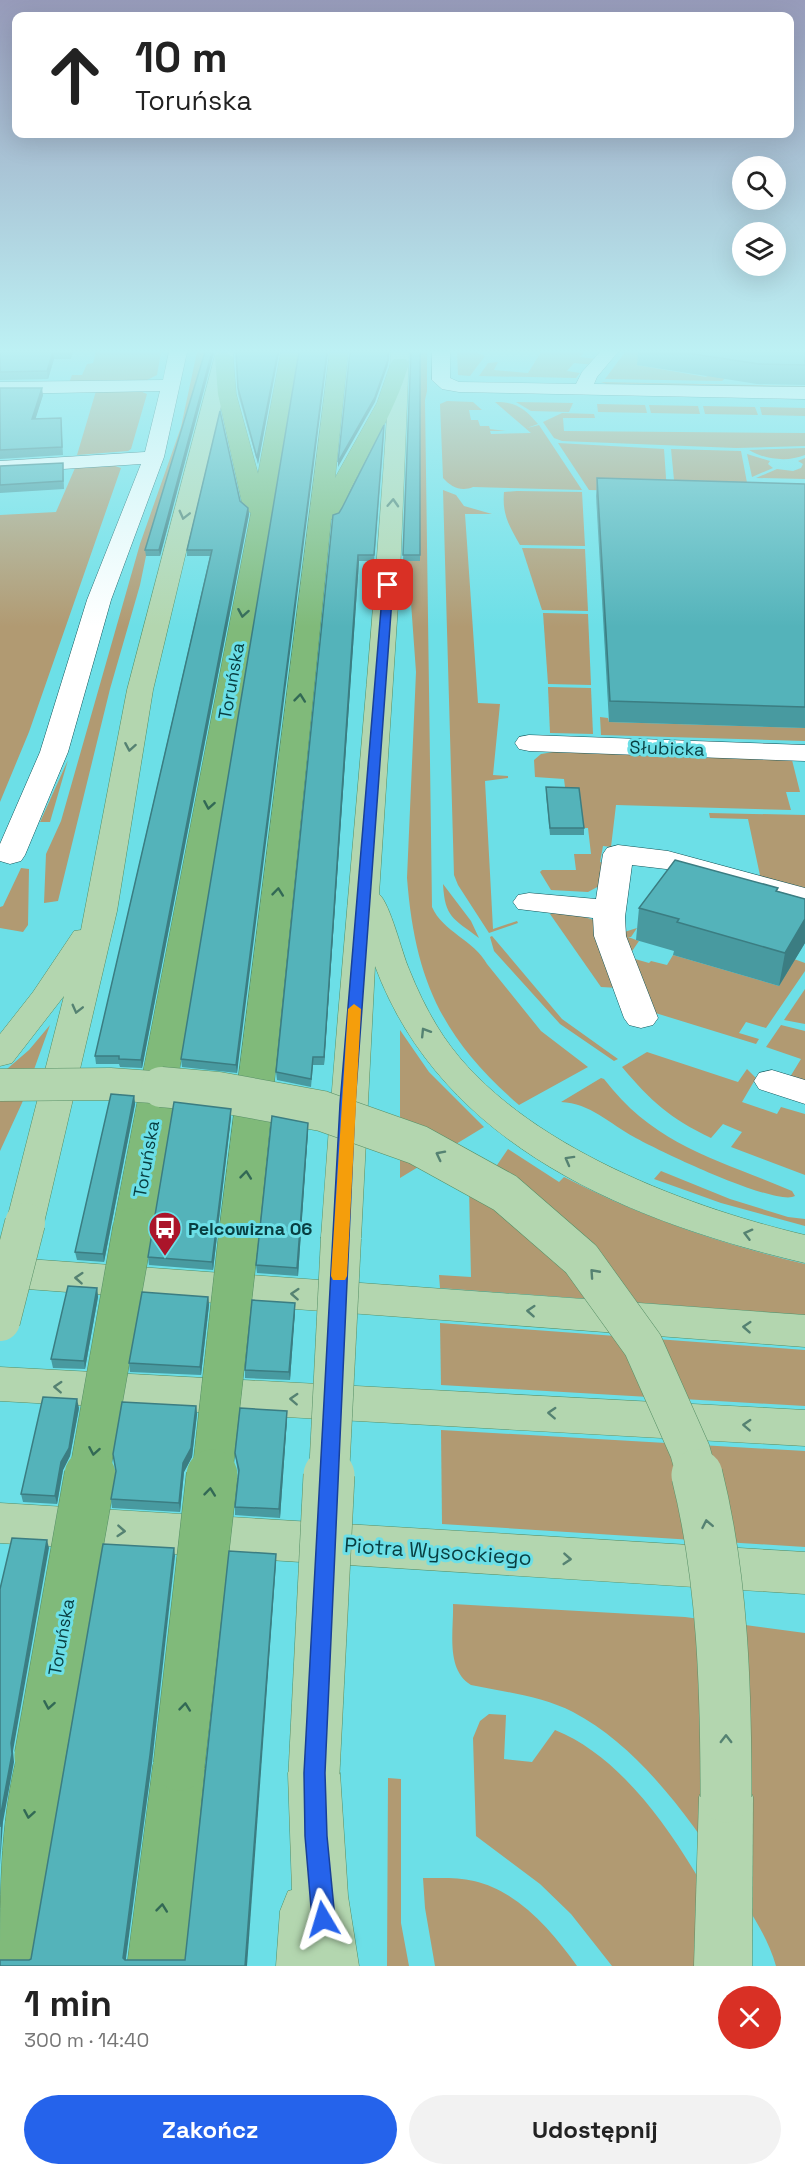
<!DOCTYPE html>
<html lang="pl">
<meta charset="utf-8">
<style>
body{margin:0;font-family:"Space Grotesk",sans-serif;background:#f2f2f2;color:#222;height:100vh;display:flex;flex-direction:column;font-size:22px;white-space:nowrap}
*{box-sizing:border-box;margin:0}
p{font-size:20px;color:#767676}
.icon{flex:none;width:33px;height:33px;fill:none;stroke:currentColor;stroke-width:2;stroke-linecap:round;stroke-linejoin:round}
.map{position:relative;height:1966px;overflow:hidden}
.details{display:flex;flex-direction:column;background:#fff;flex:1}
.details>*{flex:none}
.hud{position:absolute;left:12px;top:12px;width:782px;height:126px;border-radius:12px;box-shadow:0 6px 24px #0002;background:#fff;color:#222;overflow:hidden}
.controls{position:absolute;left:732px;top:156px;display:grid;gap:12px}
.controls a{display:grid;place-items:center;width:54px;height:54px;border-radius:50%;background:#fff;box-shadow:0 6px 24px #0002;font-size:30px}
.pin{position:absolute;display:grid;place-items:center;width:51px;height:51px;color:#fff;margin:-26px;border-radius:12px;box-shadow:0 3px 9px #0006}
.me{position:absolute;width:66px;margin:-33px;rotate:353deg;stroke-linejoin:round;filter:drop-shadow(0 0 4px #0008)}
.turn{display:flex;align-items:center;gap:21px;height:126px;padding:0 24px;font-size:27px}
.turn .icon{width:78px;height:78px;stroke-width:2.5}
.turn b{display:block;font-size:42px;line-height:51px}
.round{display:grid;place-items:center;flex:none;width:63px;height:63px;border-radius:32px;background:#f2f2f2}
.headline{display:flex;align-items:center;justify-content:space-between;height:102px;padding:0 24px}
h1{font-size:36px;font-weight:600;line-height:45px}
.cta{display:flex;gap:12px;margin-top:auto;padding:12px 24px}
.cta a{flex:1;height:69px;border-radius:36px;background:#2563eb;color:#fff;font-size:24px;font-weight:600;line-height:69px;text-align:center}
.cta a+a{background:#f2f2f2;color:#222}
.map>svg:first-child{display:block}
.green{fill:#b19a72}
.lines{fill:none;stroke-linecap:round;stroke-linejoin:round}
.minor-casing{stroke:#125458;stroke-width:1}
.major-casing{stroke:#568f66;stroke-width:1}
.highway-casing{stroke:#568f66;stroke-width:1}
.minor{fill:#fff;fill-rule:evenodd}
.major{fill:#b3d6af;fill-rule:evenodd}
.highway{fill:#80ba7a;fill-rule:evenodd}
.major-bridge-far2-casing{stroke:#568f66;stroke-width:33;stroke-linecap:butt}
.major-bridge-far1-casing{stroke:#568f66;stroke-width:41;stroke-linecap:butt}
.major-bridge-casing{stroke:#568f66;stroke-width:52;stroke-linecap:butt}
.highway-bridge-far1-casing{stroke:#568f66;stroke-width:41;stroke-linecap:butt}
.highway-bridge-casing{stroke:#568f66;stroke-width:52;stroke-linecap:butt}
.major-bridge-far2{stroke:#b3d6af;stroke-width:32}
.major-bridge-far1{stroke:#b3d6af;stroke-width:40}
.major-bridge{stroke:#b3d6af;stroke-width:51}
.highway-bridge-far1{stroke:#80ba7a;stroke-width:40}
.highway-bridge{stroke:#80ba7a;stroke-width:51}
.wall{fill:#489aa0}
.shaded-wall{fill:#3b7d82}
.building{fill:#54b3ba;stroke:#3b7d82;stroke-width:1.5}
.oneway{stroke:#558272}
.oneway2{stroke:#326955}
.route{fill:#2563eb;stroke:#184099;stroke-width:1.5}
.slow{fill:#f59e0b}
.labels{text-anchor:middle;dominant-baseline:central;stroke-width:6;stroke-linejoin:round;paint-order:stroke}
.street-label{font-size:18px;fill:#083e41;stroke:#6cdfe7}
.poi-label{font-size:18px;font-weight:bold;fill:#083e41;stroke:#6cdfe7;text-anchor:start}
.near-street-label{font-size:21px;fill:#083e41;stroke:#6cdfe7}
</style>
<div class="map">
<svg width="805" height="1966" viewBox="0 0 805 1966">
<rect width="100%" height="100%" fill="#6cdfe7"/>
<g class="green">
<polygon points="96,352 161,352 157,375 147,380 124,380 123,382 69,383 72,375 82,375 87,364 93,363"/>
<polygon points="197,352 207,352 146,556 140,585 110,689 58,901 44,903 46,854 61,821 140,544 181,427"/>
<path d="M412,352H427V391L425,400L432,907C443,932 474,940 487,964L541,1031L588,1067L519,1105C442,1038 415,980 407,878L416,672L408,561H420V354Z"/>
<polygon points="457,352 475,352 485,356 470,376 458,375"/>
<polygon points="541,352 584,352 580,357 598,359 594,365 574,363 567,371 580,373 576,378 479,376 488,363 498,362 494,370 528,373"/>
<polygon points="625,352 665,352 637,365 706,377 712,372 738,367 722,381 605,379"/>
<polygon points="601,382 805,386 805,389 609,385"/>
<polygon points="96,391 140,391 147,394 131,449 128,451 77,455"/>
<path d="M447,401L473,402L482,410H469L471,420H478L480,426H489L490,429L506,431H490L491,434L531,433L495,402C516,402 524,408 538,424L527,428L539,425L582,490L473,487C461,492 451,487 443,478L440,404Z"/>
<polygon points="516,402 573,403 569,412 531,411"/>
<polygon points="597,404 645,405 647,413 598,412"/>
<polygon points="649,405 698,406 700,414 651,413"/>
<polygon points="703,406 755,407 758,415 705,414"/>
<polygon points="760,407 805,408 805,416 762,415"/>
<polygon points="562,413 594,414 595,418 563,418 564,431 805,433 805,446 736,448 562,441 554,438 543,422"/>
<polygon points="558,443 664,449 667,492 589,490"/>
<path d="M805,448V455C788,462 766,460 749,450Z"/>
<polygon points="671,449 741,451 749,493 695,493 674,480"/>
<polygon points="747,454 770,461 768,464 773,468 752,477"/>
<polygon points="805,458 805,479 756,478 777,469 793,471 801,468 803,464 798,461"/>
<polygon points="115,466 121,468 29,732 0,802 0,515 56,512 75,468"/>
<polygon points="443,490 456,495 464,506 492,514 465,514 478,703 500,704 493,775 508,776 508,778 485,781 493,929 517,921 518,923 489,933 458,885 454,875"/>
<path d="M517,491L582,492L585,546L520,545C509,525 502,515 504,492Z"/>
<polygon points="522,548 585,549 588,611 542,610"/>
<polygon points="543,613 588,614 591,685 548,684"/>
<polygon points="548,687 591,688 593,734 550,733"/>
<polygon points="600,717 608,718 609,722 805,728 805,741 601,735"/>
<polygon points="553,752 792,760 800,792 786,792 791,810 616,805 611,847 603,846 600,862 607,864 601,885 588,892 551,890 540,872 542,870 576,870 574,854 591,854 588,828 583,828 566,795 564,779 535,777 534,760 541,754"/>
<polygon points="68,760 50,822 40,822"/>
<polygon points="709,813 805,815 805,891 761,880 748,819 710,818"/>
<polygon points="21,868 29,869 28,925 23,932 0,928 0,907 3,906"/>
<path d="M443,884L471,921L479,938C453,918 445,918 443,884Z"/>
<polygon points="562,910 594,920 619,988 601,987 550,914"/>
<polygon points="637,928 631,937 628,937 639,941 628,957 649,963 651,961 667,965 673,955 779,986 794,959 805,963 805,971 766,1028 746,1022 739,1033 759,1039 756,1044 649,1011 618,934"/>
<polygon points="492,936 562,1019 618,1059 614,1061 560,1024 494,951 490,937"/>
<polygon points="805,989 805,1024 784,1020"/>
<polygon points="50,1025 22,1103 0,1151 0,1075 29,1050"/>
<polygon points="781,1025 805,1031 805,1082 790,1077 801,1059 766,1047"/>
<polygon points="400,1030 429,1072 484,1127 400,1178"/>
<path d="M647,1052L738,1082L747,1069L756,1078L742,1102L777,1114L781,1107L805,1114V1175L731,1147L742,1132L723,1124L711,1138C669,1118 651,1101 622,1067Z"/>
<path d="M601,1078L604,1079C656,1147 718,1159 792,1191L795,1196C776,1207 657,1150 634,1137C610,1124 590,1103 561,1102Z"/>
<path d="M508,1149L559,1182L564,1177C641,1217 721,1244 805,1264V1315L440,1288L439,1275L471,1277L469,1188L495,1168Z"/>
<polygon points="661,1171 730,1199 788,1217 805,1219 805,1226 721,1203 654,1179"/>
<polygon points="440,1323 805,1350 805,1406 441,1385"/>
<polygon points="441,1430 805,1451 805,1547 442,1524"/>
<path d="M453,1604L685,1617L805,1633V1966H776C767,1934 746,1905 728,1877C689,1817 638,1746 573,1712C542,1696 505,1692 471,1685C445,1669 454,1630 453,1604Z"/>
<path d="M489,1714L506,1715L504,1759L532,1762L555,1730C643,1765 705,1886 746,1966H612L571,1914L540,1884L476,1836L473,1738L480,1721Z"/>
<polygon points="388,1778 401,1779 401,1923 409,1966 387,1966"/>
<path d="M423,1878C440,1878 458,1877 474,1881C518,1891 552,1931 577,1966H435L425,1908Z"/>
</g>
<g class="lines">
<g class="minor-casing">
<g id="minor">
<polygon points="169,352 187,352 164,457 111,600 68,752 25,855 21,861 10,864 0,861 0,844 40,752 87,600 141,464 0,473 0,461 145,452 160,391 0,394 0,382 163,380"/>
<polygon points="432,352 450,352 450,378 459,382 576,384 582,372 600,352 618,352 597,377 594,384 805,387 805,399 459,392 442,389 432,380"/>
<polygon points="529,735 805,745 805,761 529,751 519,749 515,743 519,737"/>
<polygon points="618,845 668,851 805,888 805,906 666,869 632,865 625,917 626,936 658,1018 653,1025 641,1028 629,1025 624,1018 594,936 593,918 518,909 513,902 518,895 529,893 596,899 603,854 607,848"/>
<polygon points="772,1070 805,1080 805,1104 759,1089 754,1081 759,1073"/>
</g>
</g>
<g class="major-casing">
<g id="major">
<polygon points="216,352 234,352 153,690 117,911 44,1223 39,1233 25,1237 11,1233 6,1223 64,996 12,1063 0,1066 0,1034 33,992 74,931 81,930 127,690"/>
<path d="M391,352H409L400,574L379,894C390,903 402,953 409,969C417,989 426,1008 437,1026C505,1139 682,1206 805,1235V1263C631,1222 442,1147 375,966L361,1238L355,1248L341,1252L327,1248L321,1238C341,942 374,648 391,352Z"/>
<polygon points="0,1257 805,1315 805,1347 0,1287"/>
<polygon points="0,1367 805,1410 805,1446 0,1401"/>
<polygon points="0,1503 805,1552 805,1594 0,1543"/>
<polygon points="314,1748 333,1755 340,1773 348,1896 359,1966 276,1966 280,1911 288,1891 292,1890 288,1773 295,1755"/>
<polygon points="726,1771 745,1779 753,1797 752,1966 694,1966 699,1797 707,1779"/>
</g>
</g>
<g class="highway-casing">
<g id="highway">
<polygon points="225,352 233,357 236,394 258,474 281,352 299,352 153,1228 147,1238 133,1242 119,1238 113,1228 251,513 243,507 218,394 215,357 218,353"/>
<path d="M330,352H348L335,478L377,403L391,363L394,359H406L409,363C394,417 361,462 340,513L337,518L331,519L259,1233L253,1243L239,1247L225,1243L219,1233Z"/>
<path d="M40,1731L58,1739L66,1756L31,1966H0C0,1891 0,1809 22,1739Z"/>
<polygon points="179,1740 197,1747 205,1765 185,1966 127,1966 153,1765 161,1747"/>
</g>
</g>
<use href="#minor" class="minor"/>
<use href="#major" class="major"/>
<use href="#highway" class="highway"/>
<g class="major-bridge-far2-casing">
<polyline id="major-bridge-far2" points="0,1085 110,1084 181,1089"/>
</g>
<g class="major-bridge-far1-casing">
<g id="major-bridge-far1">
<polyline points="161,1087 218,1092 322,1111 418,1145 505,1193 581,1259 643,1345 690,1451 697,1476"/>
<polyline points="0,1321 25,1223"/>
<polyline points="329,1476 341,1238"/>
</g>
</g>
<g class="major-bridge-casing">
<g id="major-bridge">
<path d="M697,1475C723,1579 726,1690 726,1797"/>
<polyline points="314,1773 329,1475"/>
</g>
</g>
<g class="highway-bridge-far1-casing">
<g id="highway-bridge-far1">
<polyline points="89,1476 133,1228"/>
<polyline points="212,1476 239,1233"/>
</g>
</g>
<g class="highway-bridge-casing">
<g id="highway-bridge">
<polyline points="40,1756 90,1475"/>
<polyline points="179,1765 212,1475"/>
</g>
</g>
<use href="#major-bridge-far2" class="major-bridge-far2"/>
<use href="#major-bridge-far1" class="major-bridge-far1"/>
<use href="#major-bridge" class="major-bridge"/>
<use href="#highway-bridge-far1" class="highway-bridge-far1"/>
<use href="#highway-bridge" class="highway-bridge"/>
</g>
<g class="wall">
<polygon points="0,352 73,352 71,359 54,359 48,379 0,380"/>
<polygon points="205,352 214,352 160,556 146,556 145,550"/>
<polygon points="236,352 279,352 258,464 238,394"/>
<polygon points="299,352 237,1073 182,1067 181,1059"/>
<polygon points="411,352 420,352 420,561 403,561"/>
<polygon points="638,352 805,352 805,385 757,384 637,365"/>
<polygon points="0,388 43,395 35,419 61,418 63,455 0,459"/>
<polygon points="384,430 374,561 359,561 324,1065 313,1065 311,1087 277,1080 276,1072 339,513"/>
<polygon points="63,463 64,489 0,493 0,466"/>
<polygon points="597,478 805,484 805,728 609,722 596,496"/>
<polygon points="240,501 248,508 249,514 142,1068 120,1067 119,1064 96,1064 95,1056 210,556 187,556 187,550"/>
<polygon points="546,787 584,828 584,835 550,835 546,794"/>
<polygon points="778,888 777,891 805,899 805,943 779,986 673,955 674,951 636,940 639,908"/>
<polygon points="134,1096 135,1104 104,1262 77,1260 75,1252"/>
<polygon points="231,1109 231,1117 213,1270 149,1265 148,1257"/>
<polygon points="308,1123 308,1131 298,1276 257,1273 256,1265"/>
<polygon points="97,1288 98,1297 85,1369 53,1368 51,1359"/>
<polygon points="208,1297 209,1305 201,1375 130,1372 129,1363"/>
<polygon points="295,1303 295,1311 290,1380 245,1378 245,1370"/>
<polygon points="196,1406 197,1414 192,1457 184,1472 180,1512 112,1508 111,1499"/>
<polygon points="79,1408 70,1456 63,1470 57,1504 23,1502 21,1494"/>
<polygon points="287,1419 280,1518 235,1515 235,1507 238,1473 235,1453"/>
</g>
<g class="shaded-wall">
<polygon points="53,352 54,359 48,379 47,371"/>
<polygon points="212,352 214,352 160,556 159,550"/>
<polygon points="278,352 279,352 258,464 257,458"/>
<polygon points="327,352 328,352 237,1073 236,1065"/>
<polygon points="389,352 388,365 375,402 338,467 338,462"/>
<polygon points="42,388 43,395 33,427 32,419"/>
<polygon points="248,508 249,514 142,1068 141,1060"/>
<polygon points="358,555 359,561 324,1065 324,1057"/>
<polygon points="805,919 805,943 779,986 785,953"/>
<polygon points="134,1096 135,1104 104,1262 103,1254"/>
<polygon points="231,1109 231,1117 213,1270 212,1262"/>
<polygon points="308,1123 308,1131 298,1276 297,1268"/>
<polygon points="97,1288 98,1297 85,1369 84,1361"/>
<polygon points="208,1297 209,1305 201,1375 200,1367"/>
<polygon points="295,1303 295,1311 290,1380 289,1372"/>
<polygon points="77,1399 79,1408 70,1456 63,1470 57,1504 55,1496 61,1462"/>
<polygon points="196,1406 197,1414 192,1457 184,1472 180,1512 179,1503 183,1463"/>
<polygon points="287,1411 287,1419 280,1518 279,1509"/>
<polygon points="47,1540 49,1548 13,1751 14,1762 3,1822 0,1865 1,1813 11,1743"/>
<polygon points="174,1548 175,1556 152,1763 125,1966 123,1958"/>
<polygon points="276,1554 276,1563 247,1966 245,1966"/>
</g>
<g class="building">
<polygon points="0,352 53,352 47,371 0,372"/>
<polygon points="205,352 212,352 159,550 145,550"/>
<polygon points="236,352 278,352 257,458 238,388"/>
<polygon points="299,352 327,352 236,1065 181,1059"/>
<polygon points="350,352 388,352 388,360 375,397 338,462"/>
<polygon points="411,352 420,352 420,555 403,555"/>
<polygon points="680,352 805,352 805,365 759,364"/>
<polygon points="0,388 42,388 32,419 61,418 62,447 0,450"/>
<polygon points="220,411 240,501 248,508 141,1060 119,1059 119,1056 95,1056 212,550 187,550"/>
<polygon points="384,425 374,555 358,555 324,1057 313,1057 311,1079 276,1072 333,515 339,513 342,508"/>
<polygon points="63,463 63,481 0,485 0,466"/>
<polygon points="597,478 805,484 805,707 610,701"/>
<polygon points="546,787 579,788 584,828 550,828"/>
<polygon points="675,860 778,888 776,891 805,899 805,919 785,953 677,922 679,919 639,908"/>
<polygon points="111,1094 134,1096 103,1254 75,1252"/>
<polygon points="174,1102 231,1109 212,1262 148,1257"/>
<polygon points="272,1116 308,1123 297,1268 256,1265"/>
<polygon points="68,1286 97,1288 84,1361 51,1359"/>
<polygon points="142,1292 208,1297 200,1367 129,1363"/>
<polygon points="252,1300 295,1303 289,1372 245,1370"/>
<polygon points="43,1397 77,1399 69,1448 61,1462 55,1496 21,1494"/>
<polygon points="122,1402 196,1406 191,1448 183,1463 179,1503 111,1499 116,1471 113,1454"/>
<polygon points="240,1408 287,1411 279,1509 235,1507 239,1470 235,1453"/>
<polygon points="12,1538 47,1540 11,1743 12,1754 1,1813 0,1827 0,1589"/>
<polygon points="103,1544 174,1548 150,1755 123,1958 125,1960 185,1960 229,1551 276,1554 245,1966 0,1966 0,1960 29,1960 31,1959"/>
</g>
<defs><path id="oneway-chevron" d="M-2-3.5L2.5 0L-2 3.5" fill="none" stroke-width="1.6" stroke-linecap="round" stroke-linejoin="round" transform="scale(1.5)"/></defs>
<g class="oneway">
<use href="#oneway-chevron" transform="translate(393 503) rotate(-87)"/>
<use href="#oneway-chevron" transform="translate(184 515) rotate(104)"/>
<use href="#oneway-chevron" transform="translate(130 747) rotate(100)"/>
<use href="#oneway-chevron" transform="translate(77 1009) rotate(104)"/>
<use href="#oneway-chevron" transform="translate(425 1032) rotate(-122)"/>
<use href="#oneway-chevron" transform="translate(440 1155) rotate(-153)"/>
<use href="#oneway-chevron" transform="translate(569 1160) rotate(-151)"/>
<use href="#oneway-chevron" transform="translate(748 1234) rotate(-165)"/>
<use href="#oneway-chevron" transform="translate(594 1273) rotate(-132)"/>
<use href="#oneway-chevron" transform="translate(79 1278) rotate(-176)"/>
<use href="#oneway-chevron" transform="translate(295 1294) rotate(-176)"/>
<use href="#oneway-chevron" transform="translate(531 1311) rotate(-176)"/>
<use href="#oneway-chevron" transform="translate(747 1327) rotate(-176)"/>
<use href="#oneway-chevron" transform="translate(58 1387) rotate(-177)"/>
<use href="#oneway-chevron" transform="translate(294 1399) rotate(-177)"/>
<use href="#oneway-chevron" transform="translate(552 1413) rotate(-177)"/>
<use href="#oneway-chevron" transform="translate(747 1425) rotate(-177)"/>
<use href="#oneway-chevron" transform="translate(707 1524) rotate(-101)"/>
<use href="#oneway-chevron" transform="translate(121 1531) rotate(4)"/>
<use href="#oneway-chevron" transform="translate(567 1559) rotate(4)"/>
<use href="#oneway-chevron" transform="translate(726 1739) rotate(-90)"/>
</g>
<g class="oneway2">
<use href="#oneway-chevron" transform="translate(243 613) rotate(100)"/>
<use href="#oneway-chevron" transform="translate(300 698) rotate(-84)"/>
<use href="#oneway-chevron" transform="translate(209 805) rotate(100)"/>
<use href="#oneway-chevron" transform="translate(278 892) rotate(-84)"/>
<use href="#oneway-chevron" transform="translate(246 1175) rotate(-84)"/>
<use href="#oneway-chevron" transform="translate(94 1451) rotate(100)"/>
<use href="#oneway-chevron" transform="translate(210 1492) rotate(-84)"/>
<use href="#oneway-chevron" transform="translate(49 1705) rotate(100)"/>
<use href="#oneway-chevron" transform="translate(185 1707) rotate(-84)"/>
<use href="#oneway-chevron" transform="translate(29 1814) rotate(100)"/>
<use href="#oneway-chevron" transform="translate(162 1908) rotate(-84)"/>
</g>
<linearGradient id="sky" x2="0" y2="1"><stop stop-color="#979bba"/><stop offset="0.56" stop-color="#bdf1f4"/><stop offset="1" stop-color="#bdf1f4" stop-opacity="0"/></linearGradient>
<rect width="805" height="627" fill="url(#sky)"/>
<polygon class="route" points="388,582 393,585 355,1104 325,1773 327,1836 335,1919 332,1927 323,1931 315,1927 312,1919 305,1836 304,1773 340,1104 383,585"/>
<polygon class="slow" points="354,1004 361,1009 347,1276 345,1280 333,1280 331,1276 348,1009"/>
<defs>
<g id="bus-pin" transform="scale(1.725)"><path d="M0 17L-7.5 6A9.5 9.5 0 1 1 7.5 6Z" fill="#ab152a" stroke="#6cdfe7"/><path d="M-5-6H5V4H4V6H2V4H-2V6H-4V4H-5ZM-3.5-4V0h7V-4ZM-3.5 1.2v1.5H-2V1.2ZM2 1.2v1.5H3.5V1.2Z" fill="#fff"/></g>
</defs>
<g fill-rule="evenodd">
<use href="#bus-pin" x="165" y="1228"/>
</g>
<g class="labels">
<g class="street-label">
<text transform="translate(231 681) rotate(-80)">Toruńska</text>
<text transform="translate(667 748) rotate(2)">Słubicka</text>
<text transform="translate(146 1159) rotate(-80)">Toruńska</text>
<text transform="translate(61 1637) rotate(-80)">Toruńska</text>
</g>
<g class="poi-label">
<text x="188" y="1228">Pelcowizna 06</text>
</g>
<g class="near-street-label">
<text transform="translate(438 1551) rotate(4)">Piotra Wysockiego</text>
</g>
</g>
</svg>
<div class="controls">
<a><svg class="icon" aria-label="search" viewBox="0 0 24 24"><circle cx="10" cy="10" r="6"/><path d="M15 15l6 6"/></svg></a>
<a><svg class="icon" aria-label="layers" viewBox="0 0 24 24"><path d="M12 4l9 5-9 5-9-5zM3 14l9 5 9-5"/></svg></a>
</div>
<div class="pin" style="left:388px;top:585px;background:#d93025"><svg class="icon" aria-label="arrive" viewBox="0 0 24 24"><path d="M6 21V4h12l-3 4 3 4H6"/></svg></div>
<svg class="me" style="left:323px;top:1919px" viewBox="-20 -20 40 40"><path d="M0-17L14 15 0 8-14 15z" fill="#2563eb" stroke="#fff" stroke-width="4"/></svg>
<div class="hud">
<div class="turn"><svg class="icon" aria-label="ahead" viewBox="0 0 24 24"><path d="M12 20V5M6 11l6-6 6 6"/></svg><div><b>10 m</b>Toruńska</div></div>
</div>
</div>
<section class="details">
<div class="headline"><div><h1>1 min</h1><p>300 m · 14:40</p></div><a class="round" style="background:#d93025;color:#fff"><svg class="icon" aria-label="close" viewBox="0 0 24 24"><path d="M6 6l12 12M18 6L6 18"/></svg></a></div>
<div class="cta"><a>Zakończ</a><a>Udostępnij</a></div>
</section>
